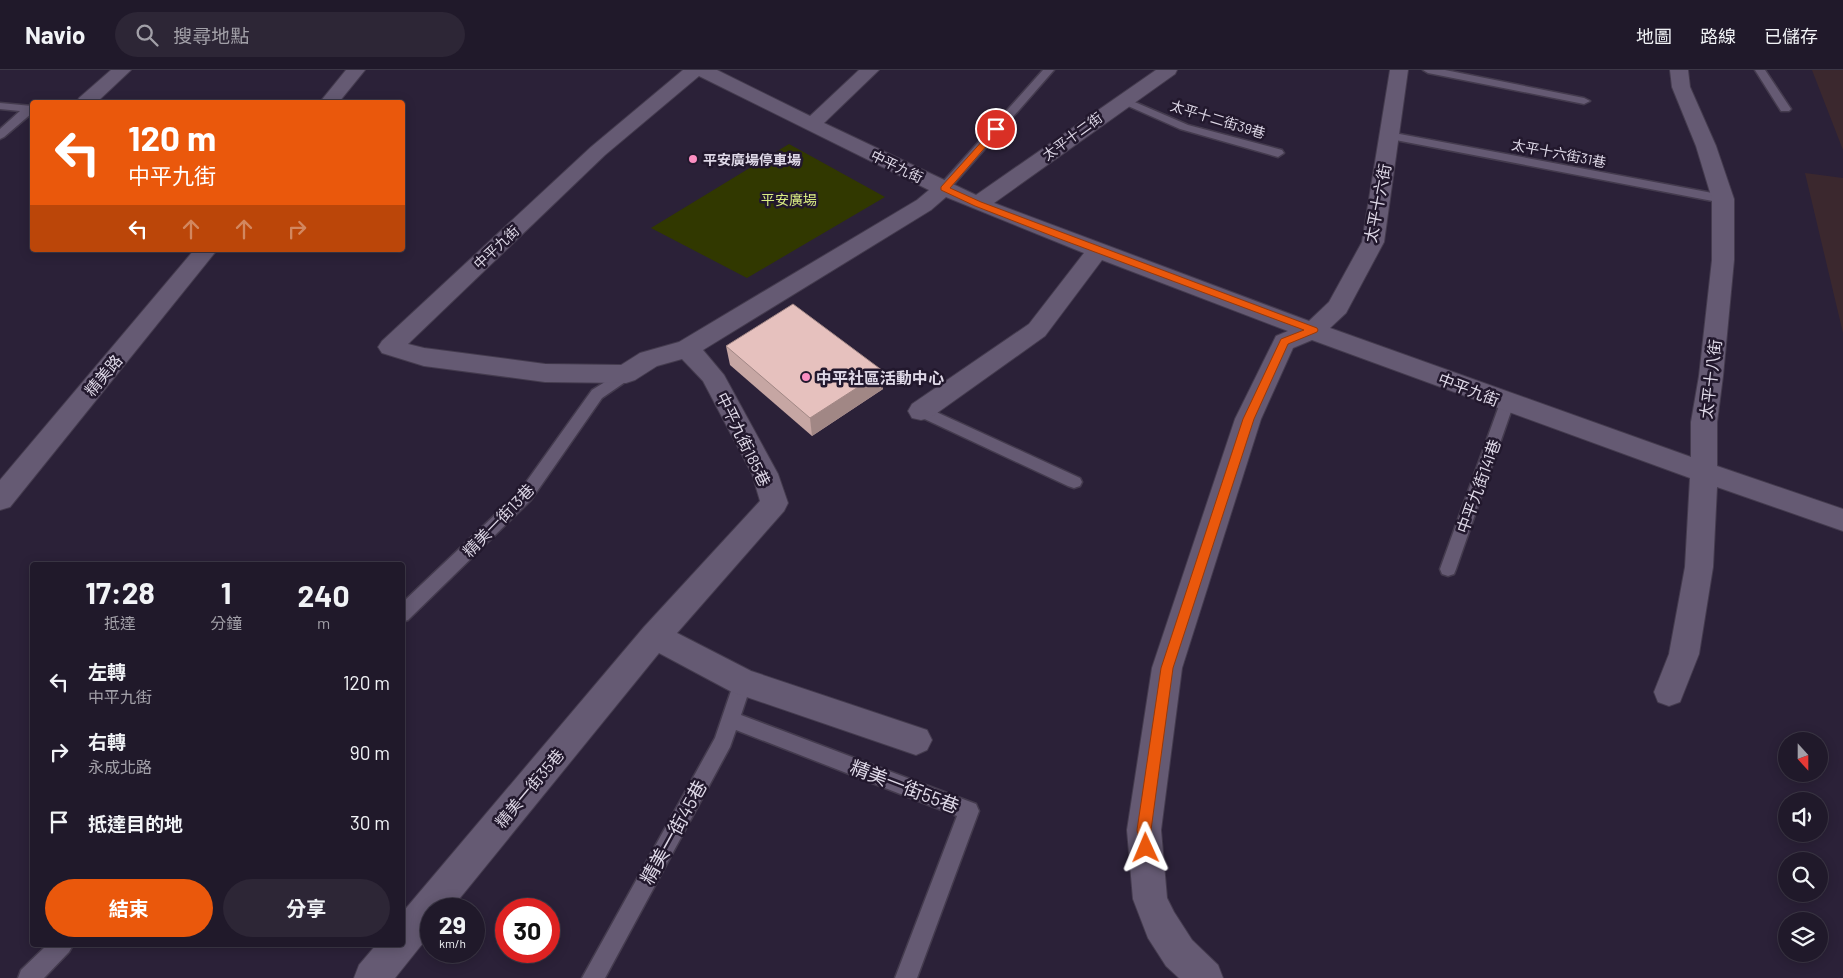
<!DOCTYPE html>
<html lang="zh-TW">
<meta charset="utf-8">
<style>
body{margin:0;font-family:Barlow,"Noto Sans TC",sans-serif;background:#2d2636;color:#f1f3f6;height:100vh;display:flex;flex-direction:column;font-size:19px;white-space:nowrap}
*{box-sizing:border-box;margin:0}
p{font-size:16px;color:#a2a0a8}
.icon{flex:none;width:28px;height:28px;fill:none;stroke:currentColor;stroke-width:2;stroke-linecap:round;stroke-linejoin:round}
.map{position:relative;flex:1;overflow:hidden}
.panel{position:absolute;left:30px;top:492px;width:375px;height:385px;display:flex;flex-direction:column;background:#20192a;border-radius:5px;box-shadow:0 2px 12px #0003,0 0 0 1px #3d3847}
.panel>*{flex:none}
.guide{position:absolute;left:30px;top:30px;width:375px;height:152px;border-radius:5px;box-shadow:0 2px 12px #0003,0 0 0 1px #3d3847;background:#ea580c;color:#fff;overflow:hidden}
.needle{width:32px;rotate:159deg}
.buttons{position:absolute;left:1778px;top:662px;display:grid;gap:10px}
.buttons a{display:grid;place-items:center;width:50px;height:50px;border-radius:50%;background:#20192a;box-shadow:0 2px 12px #0003,0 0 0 1px #3d3847;font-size:25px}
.speed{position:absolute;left:420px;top:828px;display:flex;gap:10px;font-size:25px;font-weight:700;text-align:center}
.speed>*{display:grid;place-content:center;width:65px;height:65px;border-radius:50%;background:#20192a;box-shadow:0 2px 12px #0003,0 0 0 1px #3d3847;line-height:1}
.speed small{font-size:12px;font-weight:400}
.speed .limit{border:8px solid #d22;background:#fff;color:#111}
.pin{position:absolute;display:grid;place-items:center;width:42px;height:42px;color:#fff;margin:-21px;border:2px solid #fff;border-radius:50%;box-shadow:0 1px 5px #0007}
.me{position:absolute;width:55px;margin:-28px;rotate:359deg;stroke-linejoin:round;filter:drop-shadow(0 0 4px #0008)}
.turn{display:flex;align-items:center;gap:18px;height:105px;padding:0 15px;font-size:22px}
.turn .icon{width:65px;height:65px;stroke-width:2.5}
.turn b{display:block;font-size:35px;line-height:42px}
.lanes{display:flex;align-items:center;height:48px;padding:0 15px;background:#0003;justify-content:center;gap:25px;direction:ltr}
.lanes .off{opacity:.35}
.eta{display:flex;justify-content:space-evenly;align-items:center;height:85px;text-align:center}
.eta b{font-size:30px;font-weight:700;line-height:35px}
.cta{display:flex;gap:10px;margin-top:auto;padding:10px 15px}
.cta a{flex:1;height:58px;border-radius:30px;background:#ea580c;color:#fff;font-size:20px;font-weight:700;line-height:58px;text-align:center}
.cta a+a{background:#2d2636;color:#f1f3f6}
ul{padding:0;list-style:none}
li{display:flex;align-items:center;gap:15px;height:70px;padding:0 15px}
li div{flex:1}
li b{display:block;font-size:19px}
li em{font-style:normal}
header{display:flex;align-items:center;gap:30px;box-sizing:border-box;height:70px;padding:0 25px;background:#20192a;border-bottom:1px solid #3d3847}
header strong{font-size:24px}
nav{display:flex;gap:28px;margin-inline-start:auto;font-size:18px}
.search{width:350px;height:45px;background:#2d2636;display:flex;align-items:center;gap:12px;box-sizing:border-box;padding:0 18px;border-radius:28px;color:#a2a0a8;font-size:19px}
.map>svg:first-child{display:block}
.industrial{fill:#3b282e}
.green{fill:#313800}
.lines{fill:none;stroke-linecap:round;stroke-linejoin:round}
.service-casing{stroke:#443b4e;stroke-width:3}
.minor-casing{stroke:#443b4e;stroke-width:2}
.service{fill:#655a73;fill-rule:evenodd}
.minor{fill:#655a73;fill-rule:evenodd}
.wall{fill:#c6a6a3}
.shaded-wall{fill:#a18785}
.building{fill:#e6c1be;stroke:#a18785}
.route{fill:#ea580c;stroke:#983908}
.poi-dot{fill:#fc8fc2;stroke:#22182d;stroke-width:2}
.labels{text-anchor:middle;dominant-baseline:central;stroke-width:5;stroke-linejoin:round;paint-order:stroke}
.far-street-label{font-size:14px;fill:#ded8e7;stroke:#22182d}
.far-poi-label{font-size:14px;font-weight:bold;fill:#ded8e7;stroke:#22182d;text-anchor:start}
.far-park-label{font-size:14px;fill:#daed83;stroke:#22182d}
.street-label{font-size:16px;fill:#ded8e7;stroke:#22182d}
.poi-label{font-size:16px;font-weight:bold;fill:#ded8e7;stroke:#22182d;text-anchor:start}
.near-street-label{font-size:19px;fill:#ded8e7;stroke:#22182d}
</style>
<header>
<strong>Navio</strong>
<div class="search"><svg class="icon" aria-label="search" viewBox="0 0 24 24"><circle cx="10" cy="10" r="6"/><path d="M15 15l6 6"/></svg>搜尋地點</div>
<nav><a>地圖</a><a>路線</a><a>已儲存</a></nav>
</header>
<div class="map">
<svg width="1843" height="908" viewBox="0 0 1843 908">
<rect width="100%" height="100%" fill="#2b2138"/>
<g class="industrial">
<polygon points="1812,0 1843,0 1843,80"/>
<polygon points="1805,103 1843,108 1843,263"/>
</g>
<polygon class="green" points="789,74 885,127 747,208 651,158"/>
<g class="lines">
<g class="service-casing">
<g id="service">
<polygon points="1043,0 1054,0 948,121 940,121 938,118 940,115"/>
<polygon points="1423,0 1445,0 1584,28 1590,31 1584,34 1428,3"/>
<polygon points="1755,0 1765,0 1791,39 1789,41 1781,41"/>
<polygon points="1123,27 1188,55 1282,80 1284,83 1278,87 1180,59 1119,32 1117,30 1119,28"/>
<polygon points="0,33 32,36 32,43 4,67 0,69 0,59 20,41 0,39"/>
<polygon points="1389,62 1723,125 1729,129 1723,133 1385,68 1383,66 1385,64"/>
<polygon points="626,299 631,300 633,304 631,308 602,328 531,430 408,550 402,552 402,533 519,422 592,320"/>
<polygon points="1507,328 1512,329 1514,333 1456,499 1454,504 1448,506 1442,504 1440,499 1500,333 1502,329"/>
<polygon points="921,335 1080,408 1082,412 1080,416 1074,418 1068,416 916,345 914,341 916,337"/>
<polygon points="743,604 749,606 752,612 741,645 976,734 979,741 917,908 895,908 957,746 736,660 730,677 605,908 582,908 715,668 734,612 737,606"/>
<polygon points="47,875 73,875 69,882 44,908 18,908 21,900"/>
</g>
</g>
<g class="minor-casing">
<g id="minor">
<polygon points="111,0 131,0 97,32 77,32 79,28"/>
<polygon points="346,0 365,0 339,32 320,32"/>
<path d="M683,0H717L810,46L859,0H879L824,53L976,125L1156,0H1177L1175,4L994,133L1309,251L1329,232L1362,172L1390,0H1408L1384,172L1346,243L1330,258L1691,387V352L1699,306L1712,190V129L1696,76L1672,17L1670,0H1688L1690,17L1716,76L1734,129V190L1723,306L1717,352V396L1843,439V461L1717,417L1713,497L1699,584L1680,632L1669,636L1658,632L1654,622L1669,584L1685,497L1690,408L1312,270L1293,278L1261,349L1182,598L1161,760L1167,828L1174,842L1192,870L1218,895L1223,908H1179L1166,896L1148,868L1133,829L1127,760L1152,598L1235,349L1276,266L1288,261L1102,190L1045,266L930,348L921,350L912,348L908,341L912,334L1029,254L1084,183L946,127L931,140L703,280L724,305L778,404L788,433L784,441L677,563L751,601L927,660L932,670L927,680L916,685L732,622L659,583L451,839H431V863L395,908H354L359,895L376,875H402V843L644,557L760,431L752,404L703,311L682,289L657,296L635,310L626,313L545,312L424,296L382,283L378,277L382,271L591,77ZM699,6L929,120L917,130L679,272L640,283L621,295L545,294L424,278L408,274L605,85Z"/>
<polygon points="194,180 217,180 10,437 0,440 0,410"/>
</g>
</g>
<use href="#service" class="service"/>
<use href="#minor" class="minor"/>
</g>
<polygon class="wall" points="726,276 883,319 812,366 730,295"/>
<polygon class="shaded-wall" points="883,301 883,319 812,366 810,348"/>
<polygon class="building" points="793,234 883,301 810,348 726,276"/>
<polygon class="route" points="994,58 1001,59 950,118 981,132 1317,258 1318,260 1317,262 1288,274 1254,349 1173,598 1151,760 1153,778 1150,782 1146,784 1141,782 1137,760 1161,598 1243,349 1281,269 1304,260 1060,169 975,136 941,120 941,117"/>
<g class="poi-dot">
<circle cx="693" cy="89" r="5"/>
<circle cx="806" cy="307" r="5"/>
</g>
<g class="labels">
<g class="far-street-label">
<text transform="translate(1218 49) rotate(17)">太平十二街39巷</text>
<text transform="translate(1072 66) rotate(-36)">太平十二街</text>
<text transform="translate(1559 83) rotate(11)">太平十六街31巷</text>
<text transform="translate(897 96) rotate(26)">中平九街</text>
<text transform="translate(496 177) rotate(-43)">中平九街</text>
</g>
<g class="far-poi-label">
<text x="703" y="89">平安廣場停車場</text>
</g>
<g class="far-park-label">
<text x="789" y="129">平安廣場</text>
</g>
<g class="street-label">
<text transform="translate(1377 133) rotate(-79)">太平十六街</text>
<text transform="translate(103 305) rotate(-50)">精美路</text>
<text transform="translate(1710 309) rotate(-83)">太平十八街</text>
<text transform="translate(1469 319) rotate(21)">中平九街</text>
<text transform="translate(744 369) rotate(64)">中平九街185巷</text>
<text transform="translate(1478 416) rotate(-70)">中平九街141巷</text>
<text transform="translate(498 450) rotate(-46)">精美一街13巷</text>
<text transform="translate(529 718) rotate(-50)">精美一街35巷</text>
</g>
<g class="poi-label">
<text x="816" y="307">中平社區活動中心</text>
</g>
<g class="near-street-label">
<text transform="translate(905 716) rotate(21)">精美一街55巷</text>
<text transform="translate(673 762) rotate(-61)">精美一街45巷</text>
</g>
</g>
</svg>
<div class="buttons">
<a><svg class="needle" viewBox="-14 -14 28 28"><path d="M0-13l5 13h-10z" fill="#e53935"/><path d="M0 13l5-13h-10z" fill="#a2a0a8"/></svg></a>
<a><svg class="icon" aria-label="sound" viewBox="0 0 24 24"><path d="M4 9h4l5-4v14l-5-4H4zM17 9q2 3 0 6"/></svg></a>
<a><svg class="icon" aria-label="search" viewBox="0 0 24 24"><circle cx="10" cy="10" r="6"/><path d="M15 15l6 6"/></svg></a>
<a><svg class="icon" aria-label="layers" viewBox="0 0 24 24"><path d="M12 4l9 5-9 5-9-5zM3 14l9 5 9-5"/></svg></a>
</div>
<div class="speed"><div>29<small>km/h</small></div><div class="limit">30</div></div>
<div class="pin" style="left:996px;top:59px;background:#d93025"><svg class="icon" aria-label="arrive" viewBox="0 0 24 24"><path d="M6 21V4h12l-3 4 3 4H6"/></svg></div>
<svg class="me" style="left:1146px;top:778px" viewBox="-20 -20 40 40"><path d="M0-17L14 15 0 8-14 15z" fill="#ea580c" stroke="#fff" stroke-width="4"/></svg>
<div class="guide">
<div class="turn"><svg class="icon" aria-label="left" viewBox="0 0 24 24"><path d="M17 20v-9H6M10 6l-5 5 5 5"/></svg><div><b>120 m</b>中平九街</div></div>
<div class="lanes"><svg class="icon" aria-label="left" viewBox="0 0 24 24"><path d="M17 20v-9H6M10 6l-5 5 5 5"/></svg><svg class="icon off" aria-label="ahead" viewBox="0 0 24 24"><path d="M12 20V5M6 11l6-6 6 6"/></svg><svg class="icon off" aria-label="ahead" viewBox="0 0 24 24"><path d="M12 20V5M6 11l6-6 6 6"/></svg><svg class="icon off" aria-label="right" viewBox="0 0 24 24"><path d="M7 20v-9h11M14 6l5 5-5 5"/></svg></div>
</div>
<section class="panel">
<div class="eta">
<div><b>17:28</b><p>抵達</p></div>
<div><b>1</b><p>分鐘</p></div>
<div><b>240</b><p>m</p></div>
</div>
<ul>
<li><svg class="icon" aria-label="left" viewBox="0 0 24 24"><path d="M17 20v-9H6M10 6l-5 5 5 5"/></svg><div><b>左轉</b><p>中平九街</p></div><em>120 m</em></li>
<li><svg class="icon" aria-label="right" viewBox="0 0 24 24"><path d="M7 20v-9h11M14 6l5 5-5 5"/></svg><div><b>右轉</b><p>永成北路</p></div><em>90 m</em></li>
<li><svg class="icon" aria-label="arrive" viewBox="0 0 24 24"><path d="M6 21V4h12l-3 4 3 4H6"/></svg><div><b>抵達目的地</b></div><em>30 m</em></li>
</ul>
<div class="cta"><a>結束</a><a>分享</a></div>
</section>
</div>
